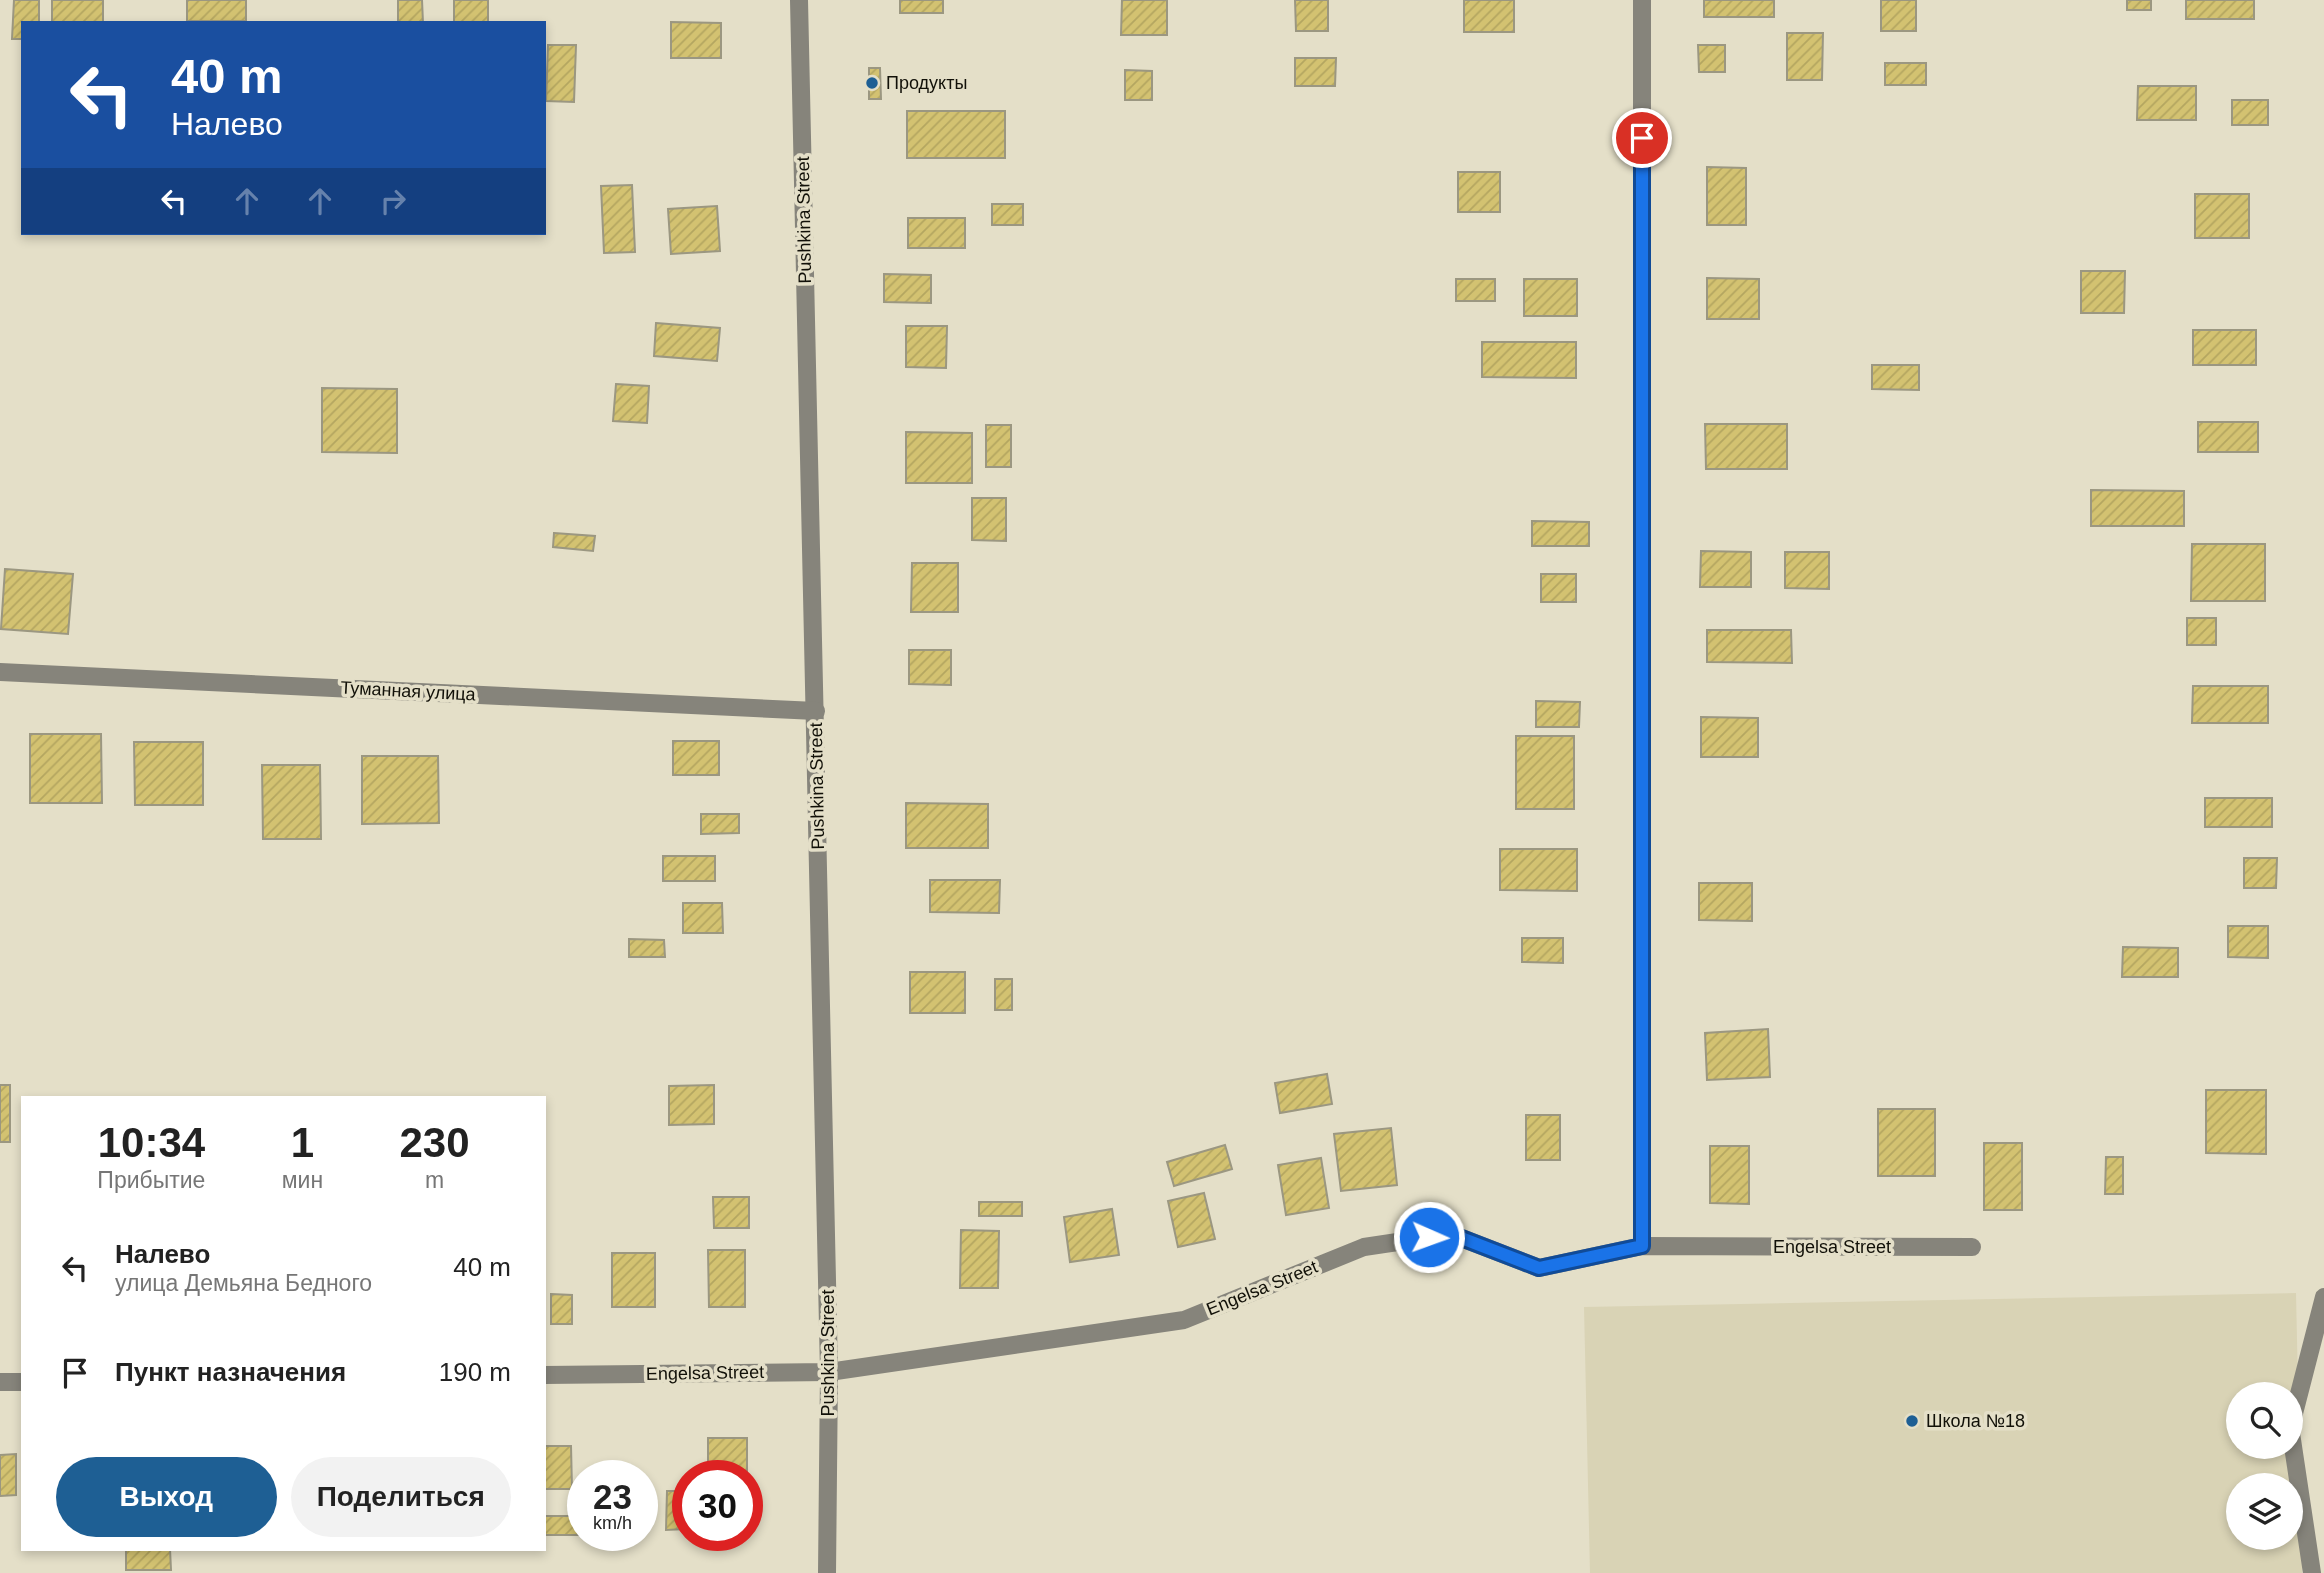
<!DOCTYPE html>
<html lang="ru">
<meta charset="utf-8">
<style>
body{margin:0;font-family:Arial,sans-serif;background:#f2f2f2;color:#222;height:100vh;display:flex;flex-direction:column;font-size:26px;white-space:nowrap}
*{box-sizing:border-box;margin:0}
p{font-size:23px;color:#767676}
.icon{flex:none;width:38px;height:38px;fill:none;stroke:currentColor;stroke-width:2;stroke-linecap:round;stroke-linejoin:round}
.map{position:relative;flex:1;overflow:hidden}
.drawer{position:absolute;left:21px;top:1096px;width:525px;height:455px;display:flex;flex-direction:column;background:#fff;border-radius:0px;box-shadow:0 4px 10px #0003}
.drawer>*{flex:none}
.banner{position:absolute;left:21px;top:21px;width:525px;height:214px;border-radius:0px;box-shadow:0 4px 10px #0003;background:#1a4fa0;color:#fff;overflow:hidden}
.controls{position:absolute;left:2226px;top:1382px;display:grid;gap:14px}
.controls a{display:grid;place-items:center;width:77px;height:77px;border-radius:50%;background:#fff;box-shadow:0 4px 10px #0003;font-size:35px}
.speed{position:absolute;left:567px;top:1460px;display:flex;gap:14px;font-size:35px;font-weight:700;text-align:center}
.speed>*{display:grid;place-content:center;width:91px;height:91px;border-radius:50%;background:#fff;box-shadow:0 4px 10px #0003;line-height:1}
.speed small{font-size:18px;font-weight:400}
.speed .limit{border:10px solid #d22;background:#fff;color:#111}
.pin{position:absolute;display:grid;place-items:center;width:60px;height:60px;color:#fff;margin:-30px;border:4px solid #fff;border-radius:50%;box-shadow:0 2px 7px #0007}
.me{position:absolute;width:77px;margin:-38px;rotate:92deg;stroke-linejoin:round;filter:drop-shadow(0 0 5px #0008)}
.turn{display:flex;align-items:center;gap:24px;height:147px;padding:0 35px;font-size:32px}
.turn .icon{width:91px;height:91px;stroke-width:2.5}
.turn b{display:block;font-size:49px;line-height:60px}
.lanes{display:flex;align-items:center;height:66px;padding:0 35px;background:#0003;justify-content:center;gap:35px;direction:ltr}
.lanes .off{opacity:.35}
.eta{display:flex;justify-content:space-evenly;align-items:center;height:119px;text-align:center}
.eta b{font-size:42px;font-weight:700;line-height:49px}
.primary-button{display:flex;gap:14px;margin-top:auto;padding:14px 35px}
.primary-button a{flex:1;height:80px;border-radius:42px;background:#1e5f94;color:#fff;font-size:28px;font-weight:700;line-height:80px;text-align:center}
.primary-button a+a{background:#f2f2f2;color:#222}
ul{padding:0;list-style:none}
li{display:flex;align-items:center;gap:21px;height:105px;padding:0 35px}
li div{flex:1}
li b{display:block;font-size:26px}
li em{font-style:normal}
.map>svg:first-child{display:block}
.built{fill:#d9d3b5;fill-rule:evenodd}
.building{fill:url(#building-hatch);stroke:#9b9781;stroke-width:2}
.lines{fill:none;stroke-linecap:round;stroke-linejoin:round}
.street{stroke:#86847b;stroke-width:18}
.route-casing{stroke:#114b97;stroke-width:18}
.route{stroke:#1a73e8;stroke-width:12}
.poi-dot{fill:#1e5f94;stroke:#e4dfc8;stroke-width:2.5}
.labels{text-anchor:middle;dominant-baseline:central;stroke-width:7;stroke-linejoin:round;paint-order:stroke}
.poi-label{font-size:18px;fill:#111008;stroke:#e4dfc8;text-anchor:start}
.street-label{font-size:18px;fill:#111008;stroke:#e4dfc8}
</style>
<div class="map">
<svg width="2324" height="1573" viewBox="0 0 2324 1573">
<defs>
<pattern id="building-hatch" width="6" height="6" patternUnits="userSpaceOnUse" patternTransform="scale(1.75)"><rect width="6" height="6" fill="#d3c271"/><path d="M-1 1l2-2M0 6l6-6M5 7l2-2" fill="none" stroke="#b4a660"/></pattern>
</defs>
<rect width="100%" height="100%" fill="#e4dfc8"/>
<path class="built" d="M2296,1293L2302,1573H1590L1584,1307ZM2238,1395H2291V1447H2238ZM2238,1486H2291V1538H2238Z"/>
<g class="building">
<polygon points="14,0 39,0 39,23 23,23 23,39 12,39"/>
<rect x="52" y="0" width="51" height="23"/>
<rect x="187" y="0" width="59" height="21"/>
<polygon points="398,0 422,0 423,23 398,23"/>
<rect x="454" y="0" width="34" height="23"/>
<rect x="900" y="0" width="43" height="13"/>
<polygon points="1122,0 1167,0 1167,35 1121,35"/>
<polygon points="1295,0 1328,0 1328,31 1296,31"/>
<rect x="1464" y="0" width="50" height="32"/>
<rect x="1704" y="0" width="70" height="17"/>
<rect x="1881" y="0" width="35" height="31"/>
<rect x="2127" y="0" width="24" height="10"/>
<rect x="2186" y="0" width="68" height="19"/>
<polygon points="671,22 721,23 721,58 671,58"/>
<polygon points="1787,33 1823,33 1822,80 1787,80"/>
<polygon points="548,45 576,45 574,102 546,101"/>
<polygon points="1698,45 1725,45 1725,72 1699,72"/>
<polygon points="1295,58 1336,58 1335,86 1295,86"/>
<rect x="1885" y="63" width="41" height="22"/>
<polygon points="869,68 880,68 881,99 869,99"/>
<polygon points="1125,70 1152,71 1152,100 1125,100"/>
<polygon points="2138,86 2196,86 2196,120 2137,120"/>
<rect x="2232" y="100" width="36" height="25"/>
<rect x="907" y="111" width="98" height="47"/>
<polygon points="1707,167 1746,168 1746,225 1707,225"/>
<rect x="1458" y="172" width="42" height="40"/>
<polygon points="632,185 635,252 604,253 601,186"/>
<rect x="2195" y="194" width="54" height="44"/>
<rect x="992" y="204" width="31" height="21"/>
<polygon points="717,206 720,251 671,254 668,209"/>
<rect x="908" y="218" width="57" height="30"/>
<polygon points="2081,271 2125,271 2124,313 2081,313"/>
<polygon points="884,274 931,275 931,303 884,302"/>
<polygon points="1707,278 1759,279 1759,319 1707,319"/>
<rect x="1456" y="279" width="39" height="22"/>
<rect x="1524" y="279" width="53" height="37"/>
<polygon points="656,323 720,328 717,361 654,356"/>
<polygon points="906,326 947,326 946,368 906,367"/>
<rect x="2193" y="330" width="63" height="35"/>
<polygon points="1482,342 1576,342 1576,378 1482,377"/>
<polygon points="1872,365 1919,365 1919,390 1872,389"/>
<polygon points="616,384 649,386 647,423 613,421"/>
<polygon points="322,388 397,389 397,453 322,452"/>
<rect x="2198" y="422" width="60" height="30"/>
<polygon points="1705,424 1787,424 1787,469 1706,469"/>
<rect x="986" y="425" width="25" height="42"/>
<polygon points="906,432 972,433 972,483 906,483"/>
<polygon points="2091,490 2184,491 2184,526 2091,526"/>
<polygon points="972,498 1006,498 1006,541 972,540"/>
<polygon points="1532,521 1589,522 1589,546 1532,546"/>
<polygon points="554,533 595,536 593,551 553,547"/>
<polygon points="2192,544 2265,544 2265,601 2191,601"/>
<polygon points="1701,551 1751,552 1751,587 1700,587"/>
<polygon points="1785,552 1829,552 1829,589 1785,588"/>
<polygon points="912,563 958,563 958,612 911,612"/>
<polygon points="5,569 73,574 68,634 1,629"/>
<rect x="1541" y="574" width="35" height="28"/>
<rect x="2187" y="618" width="29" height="27"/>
<polygon points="1707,630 1791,630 1792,663 1707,662"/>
<polygon points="909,650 951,650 951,685 909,684"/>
<polygon points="2193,686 2268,686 2268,723 2192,723"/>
<polygon points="1536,701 1580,702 1579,727 1536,727"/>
<polygon points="1701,717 1758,718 1758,757 1701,757"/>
<polygon points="30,734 101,734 102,803 30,803"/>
<rect x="1516" y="736" width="58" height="73"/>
<rect x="673" y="741" width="46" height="34"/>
<polygon points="134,742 203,742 203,805 135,805"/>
<polygon points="362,756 438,756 439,823 362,824"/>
<polygon points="262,765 320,765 321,839 263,839"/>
<rect x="2205" y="798" width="67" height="29"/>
<polygon points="906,803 988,804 988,848 906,848"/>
<polygon points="701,814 739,814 739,833 701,834"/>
<polygon points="1500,849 1577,849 1577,891 1500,890"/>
<rect x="663" y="856" width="52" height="25"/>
<polygon points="2244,858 2277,858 2276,888 2244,888"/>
<polygon points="930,880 1000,880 999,913 930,912"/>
<polygon points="1699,883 1752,883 1752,921 1699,920"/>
<polygon points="683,903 722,903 723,933 683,933"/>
<polygon points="2228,926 2268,926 2268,958 2228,957"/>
<polygon points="1522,938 1563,938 1563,963 1522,962"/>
<polygon points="629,939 664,940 665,957 629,957"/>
<polygon points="2123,947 2178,948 2178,977 2122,977"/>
<rect x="910" y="972" width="55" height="41"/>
<rect x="995" y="979" width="17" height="31"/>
<polygon points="1768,1029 1770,1077 1707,1080 1705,1033"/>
<polygon points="1327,1074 1332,1104 1280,1113 1275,1083"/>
<rect x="0" y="1085" width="10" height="57"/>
<polygon points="714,1085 714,1124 669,1125 669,1086"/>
<polygon points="2206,1090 2266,1090 2266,1154 2206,1153"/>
<rect x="1878" y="1109" width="57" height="67"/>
<rect x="1526" y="1115" width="34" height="45"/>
<polygon points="1391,1128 1397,1185 1341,1191 1334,1134"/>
<rect x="1984" y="1143" width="38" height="67"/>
<polygon points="1225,1145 1232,1169 1174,1186 1167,1162"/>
<polygon points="1710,1146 1749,1146 1749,1204 1710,1203"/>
<polygon points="2106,1157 2123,1157 2123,1194 2105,1194"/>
<polygon points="1321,1158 1329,1208 1286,1215 1278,1165"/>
<polygon points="1204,1193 1215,1239 1178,1247 1168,1201"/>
<polygon points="713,1197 749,1197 749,1228 714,1228"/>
<rect x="979" y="1202" width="43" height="14"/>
<polygon points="1112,1209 1119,1255 1070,1262 1064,1217"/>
<polygon points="961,1230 999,1231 998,1288 960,1288"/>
<polygon points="708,1250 745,1250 745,1307 709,1307"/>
<rect x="612" y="1253" width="43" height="54"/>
<polygon points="551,1294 572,1295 572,1324 551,1324"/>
<polygon points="708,1438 747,1438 747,1492 747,1475 708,1475"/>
<polygon points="544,1446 571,1446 572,1489 544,1489"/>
<polygon points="16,1454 16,1495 0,1496 0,1455"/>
<polygon points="667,1491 686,1491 686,1529 666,1530"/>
<rect x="545" y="1516" width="36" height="19"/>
<polygon points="126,1549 170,1549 171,1570 126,1570"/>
</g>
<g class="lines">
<g class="street">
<polyline points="799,0 829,1372 827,1573"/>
<polyline points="1642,0 1642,1246"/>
<polyline points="0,672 816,711"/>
<polyline points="544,1375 829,1372 1184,1320 1364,1247 1451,1234 1539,1268 1642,1246 1972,1247"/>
<polyline points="0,1382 23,1382"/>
<polyline points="2291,1425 2324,1297"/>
<polyline points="2291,1433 2312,1573"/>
</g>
</g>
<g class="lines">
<g class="route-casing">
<polyline id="route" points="1429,1237 1451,1234 1539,1268 1642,1246 1642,138"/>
</g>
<use href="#route" class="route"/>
</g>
<g class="poi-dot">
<circle cx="872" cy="83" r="7"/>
<circle cx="1912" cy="1421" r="7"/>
</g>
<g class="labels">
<g class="poi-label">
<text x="886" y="83">Продукты</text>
<text x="1926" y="1421">Школа №18</text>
</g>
<g class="street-label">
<text transform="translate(804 220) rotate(-91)">Pushkina Street</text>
<text transform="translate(408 691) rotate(3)">Туманная улица</text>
<text transform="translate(817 786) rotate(-91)">Pushkina Street</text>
<text x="1832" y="1247">Engelsa Street</text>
<text transform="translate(1262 1288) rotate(-22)">Engelsa Street</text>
<text transform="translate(828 1353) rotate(-90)">Pushkina Street</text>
<text transform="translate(705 1373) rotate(-1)">Engelsa Street</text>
</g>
</g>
</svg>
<div class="controls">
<a><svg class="icon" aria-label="search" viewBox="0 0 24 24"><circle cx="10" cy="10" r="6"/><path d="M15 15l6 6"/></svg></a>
<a><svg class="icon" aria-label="layers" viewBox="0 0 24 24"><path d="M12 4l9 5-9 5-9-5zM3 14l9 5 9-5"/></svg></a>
</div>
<div class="speed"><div>23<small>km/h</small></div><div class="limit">30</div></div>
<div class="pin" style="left:1642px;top:138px;background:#d93025"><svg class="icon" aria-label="arrive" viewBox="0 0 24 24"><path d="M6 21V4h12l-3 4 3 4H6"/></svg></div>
<svg class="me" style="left:1429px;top:1237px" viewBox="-20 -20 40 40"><circle r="17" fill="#1a73e8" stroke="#fff" stroke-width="3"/><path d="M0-11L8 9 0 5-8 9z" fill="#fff"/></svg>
<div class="banner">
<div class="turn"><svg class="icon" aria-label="left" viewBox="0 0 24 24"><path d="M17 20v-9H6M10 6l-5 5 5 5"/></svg><div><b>40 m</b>Налево</div></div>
<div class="lanes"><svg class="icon" aria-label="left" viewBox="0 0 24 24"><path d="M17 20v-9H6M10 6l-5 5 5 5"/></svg><svg class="icon off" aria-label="ahead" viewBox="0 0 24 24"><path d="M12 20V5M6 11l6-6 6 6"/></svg><svg class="icon off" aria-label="ahead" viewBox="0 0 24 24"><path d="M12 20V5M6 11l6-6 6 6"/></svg><svg class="icon off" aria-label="right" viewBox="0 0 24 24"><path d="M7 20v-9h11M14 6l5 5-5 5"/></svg></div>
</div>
<section class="drawer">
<div class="eta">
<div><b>10:34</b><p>Прибытие</p></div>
<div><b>1</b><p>мин</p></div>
<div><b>230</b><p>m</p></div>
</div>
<ul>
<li><svg class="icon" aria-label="left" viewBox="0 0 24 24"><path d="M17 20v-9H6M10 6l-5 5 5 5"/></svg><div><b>Налево</b><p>улица Демьяна Бедного</p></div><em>40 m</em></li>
<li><svg class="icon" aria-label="arrive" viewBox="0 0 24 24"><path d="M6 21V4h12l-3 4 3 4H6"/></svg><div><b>Пункт назначения</b></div><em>190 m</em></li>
</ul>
<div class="primary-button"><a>Выход</a><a>Поделиться</a></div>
</section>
</div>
